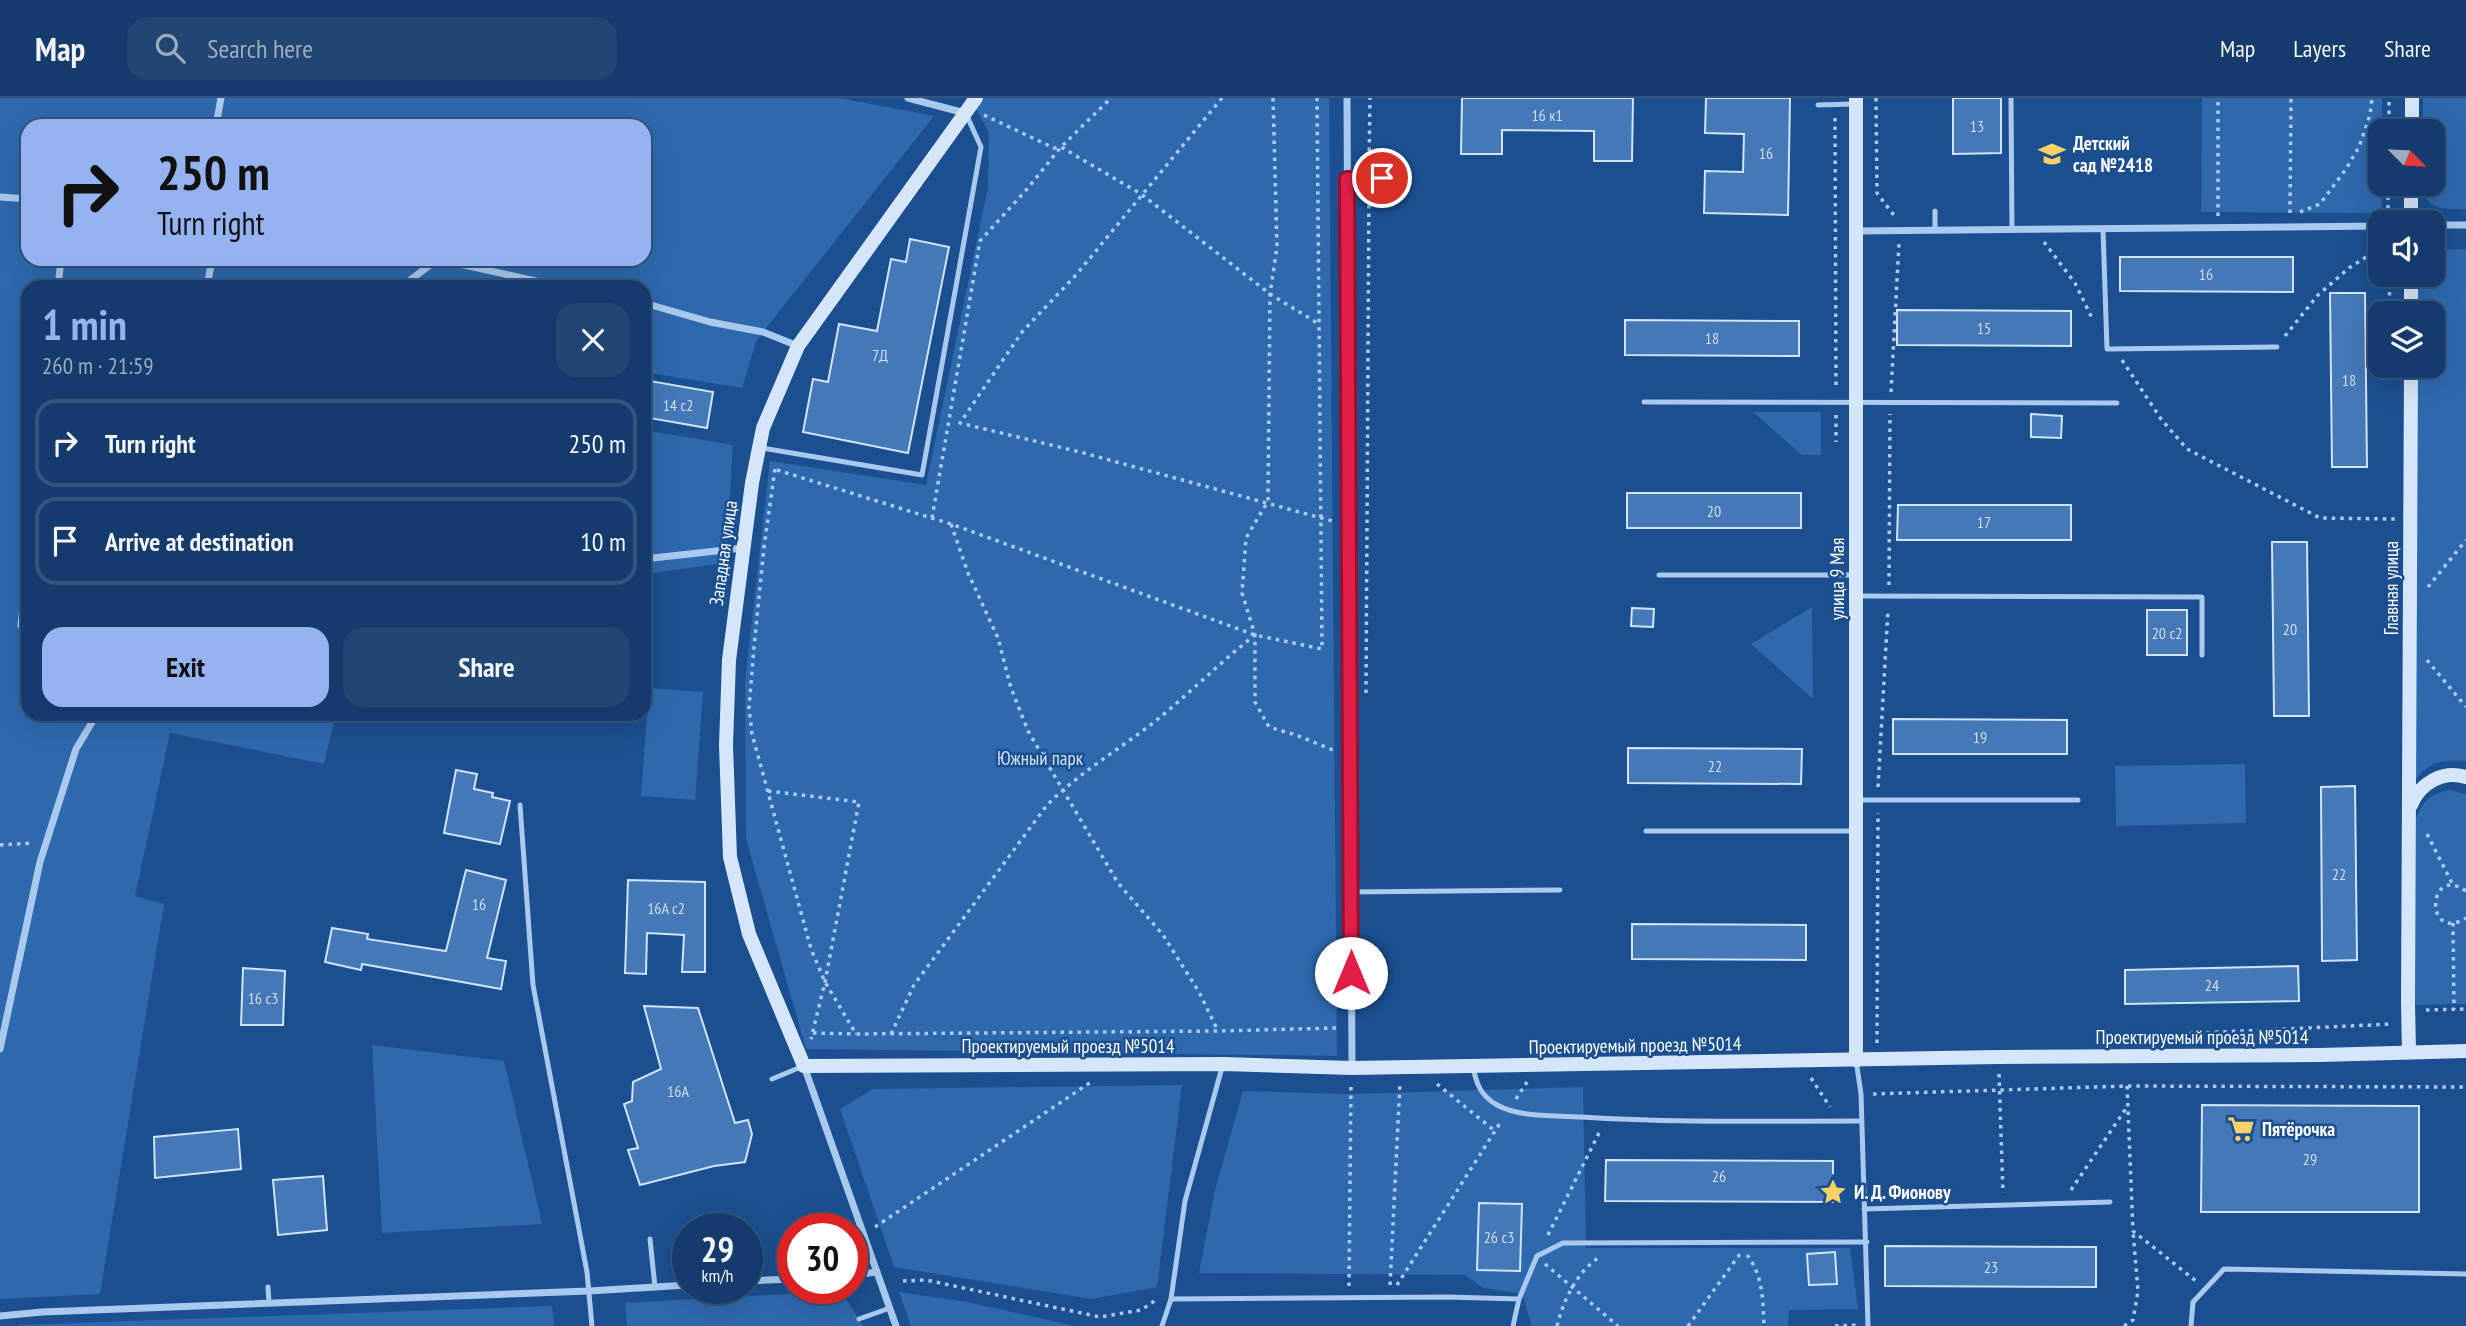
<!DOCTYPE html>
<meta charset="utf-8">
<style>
body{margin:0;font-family:"PT Sans Narrow",sans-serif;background:#214673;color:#f1f3f6;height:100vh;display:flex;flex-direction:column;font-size:26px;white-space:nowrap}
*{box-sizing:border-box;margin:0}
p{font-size:23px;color:#9dadc1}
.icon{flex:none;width:38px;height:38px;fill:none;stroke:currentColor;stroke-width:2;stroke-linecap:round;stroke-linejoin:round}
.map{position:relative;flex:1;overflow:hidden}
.details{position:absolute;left:21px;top:182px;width:630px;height:441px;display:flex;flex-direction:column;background:#143b6b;border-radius:21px;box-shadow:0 7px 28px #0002,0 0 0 2px #33557e}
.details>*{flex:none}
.guide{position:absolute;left:21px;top:21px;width:630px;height:147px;border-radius:21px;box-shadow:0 7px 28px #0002,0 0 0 2px #33557e;background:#95b2f1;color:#111;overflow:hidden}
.needle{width:46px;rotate:114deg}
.fabs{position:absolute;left:2368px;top:21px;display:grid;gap:14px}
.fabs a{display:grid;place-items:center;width:77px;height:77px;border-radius:14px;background:#143b6b;box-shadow:0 7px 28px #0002,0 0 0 2px #33557e;font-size:35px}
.speed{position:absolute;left:672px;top:1115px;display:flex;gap:14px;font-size:35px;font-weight:700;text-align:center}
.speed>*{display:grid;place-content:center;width:91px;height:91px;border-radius:50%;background:#143b6b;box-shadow:0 7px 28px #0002,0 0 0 2px #33557e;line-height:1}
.speed small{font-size:18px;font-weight:400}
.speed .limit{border:10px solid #d22;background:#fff;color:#111}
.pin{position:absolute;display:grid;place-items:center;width:60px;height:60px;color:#fff;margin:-30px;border:4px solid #fff;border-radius:50%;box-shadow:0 2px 7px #0007}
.me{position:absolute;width:77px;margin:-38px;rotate:0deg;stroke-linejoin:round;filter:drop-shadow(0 0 5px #0008)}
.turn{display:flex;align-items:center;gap:24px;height:147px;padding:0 21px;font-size:32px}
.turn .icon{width:91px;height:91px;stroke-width:2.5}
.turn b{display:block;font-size:49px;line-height:60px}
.round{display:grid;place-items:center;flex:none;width:74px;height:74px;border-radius:21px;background:#214673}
.head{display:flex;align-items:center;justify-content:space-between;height:119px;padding:0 21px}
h1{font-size:42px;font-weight:700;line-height:52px;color:#95b2f1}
.primary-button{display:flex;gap:14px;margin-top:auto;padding:14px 21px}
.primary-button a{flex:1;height:80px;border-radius:21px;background:#95b2f1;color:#111;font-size:28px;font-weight:700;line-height:80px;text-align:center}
.primary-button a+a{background:#214673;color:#f1f3f6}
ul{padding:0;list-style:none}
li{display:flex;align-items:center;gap:21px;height:88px;margin:0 14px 10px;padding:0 7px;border:4px solid #33557e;border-radius:21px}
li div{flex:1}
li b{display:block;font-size:26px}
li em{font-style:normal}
header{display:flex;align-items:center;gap:42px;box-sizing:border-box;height:98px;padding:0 35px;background:#143b6b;border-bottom:2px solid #33557e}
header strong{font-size:33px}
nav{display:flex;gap:38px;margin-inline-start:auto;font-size:24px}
.search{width:490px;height:63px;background:#214673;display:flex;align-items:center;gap:18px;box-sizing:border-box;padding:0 24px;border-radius:21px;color:#9dadc1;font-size:26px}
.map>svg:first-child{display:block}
.green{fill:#2e69ad;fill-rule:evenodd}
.building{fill:#4478b7;stroke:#cfe3fa;stroke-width:2}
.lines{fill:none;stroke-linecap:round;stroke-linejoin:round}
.path{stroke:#a9c9ee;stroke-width:3.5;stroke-dasharray:3.5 5;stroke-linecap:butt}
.lane{stroke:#a9c9ee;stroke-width:5}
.street{stroke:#a9c9ee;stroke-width:7}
.secondary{stroke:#d6e6fa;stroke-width:14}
.route-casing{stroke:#92132f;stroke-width:18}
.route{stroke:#e11d48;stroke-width:12}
.labels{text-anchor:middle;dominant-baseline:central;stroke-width:5;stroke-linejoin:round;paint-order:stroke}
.number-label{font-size:16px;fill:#d0dded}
.poi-label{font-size:19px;font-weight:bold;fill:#fff;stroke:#1b4f8f;text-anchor:start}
.street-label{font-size:19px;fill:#fff;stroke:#1b4f8f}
.park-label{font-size:19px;fill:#cfe3fa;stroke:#1b4f8f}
</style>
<header>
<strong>Map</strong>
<div class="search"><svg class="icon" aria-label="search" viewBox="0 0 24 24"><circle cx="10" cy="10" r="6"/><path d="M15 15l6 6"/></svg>Search here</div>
<nav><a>Map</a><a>Layers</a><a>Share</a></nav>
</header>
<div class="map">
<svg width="2466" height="1228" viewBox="0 0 2466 1228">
<rect width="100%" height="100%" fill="#1b4f8f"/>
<g class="green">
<path d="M0,0H840L934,18L763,234L756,244L742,290L644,274V189H28V616H336L324,666L170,635L135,798L164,806L100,1196L0,1201ZM28,28H644V161H28Z"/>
<polygon points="984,0 1329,0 1337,958 806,951 746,741 745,583 770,363 926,387 988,89 989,35 976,10"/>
<polygon points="2202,0 2382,0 2382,33 2380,33 2382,115 2201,114"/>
<path d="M2423,0H2466V111C2446,111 2423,113 2423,86H2432V33H2423Z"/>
<path d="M2466,151V663C2446,661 2429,663 2416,681L2415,268H2432V215H2415V177H2432L2433,152Z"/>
<polygon points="1753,314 1821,314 1821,357 1802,357"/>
<polygon points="644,332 733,347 726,465 644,476"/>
<polygon points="1812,509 1813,601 1751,546"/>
<polygon points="649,590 703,594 695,702 641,698"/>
<polygon points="2245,666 2246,725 2116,728 2115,668"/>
<path d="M2449,692L2466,696V906L2413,907L2415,724C2421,704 2429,697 2449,692Z"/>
<polygon points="372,947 504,963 542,1126 382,1135"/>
<polygon points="1182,987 1157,1189 1092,1201 894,1169 840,1011 873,991"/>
<polygon points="1583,989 1586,1150 1850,1150 1858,1211 1789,1212 1788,1228 1532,1228 1522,1196 1483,1190 1465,1177 1199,1175 1215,1092 1243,993 1351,996"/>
<polygon points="841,1193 863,1228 627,1228 625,1205"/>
<polygon points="899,1194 967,1204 1075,1228 911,1228"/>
<polygon points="552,1208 554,1228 17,1228 20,1227"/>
</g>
<g class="building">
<polygon points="1462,0 1633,0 1632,63 1594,63 1594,33 1502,32 1502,56 1461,56"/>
<polygon points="1706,0 1790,0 1788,117 1704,115 1705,73 1743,74 1744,36 1705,35"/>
<polygon points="1953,0 2001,0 2001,55 1953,56"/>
<polygon points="910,141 949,149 908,355 803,334 813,281 828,284 839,226 877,233 891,161 906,164"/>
<polygon points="2120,159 2293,159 2293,194 2120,193"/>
<polygon points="2330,195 2365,195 2367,369 2332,369"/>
<polygon points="1897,212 2071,213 2071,248 1897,247"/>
<polygon points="1625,222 1799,223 1799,258 1625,257"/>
<polygon points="644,282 713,294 707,330 644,319"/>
<polygon points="2031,316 2062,318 2061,340 2031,339"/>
<rect x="1627" y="395" width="174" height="35"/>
<polygon points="1898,407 2071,407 2071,442 1897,442"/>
<polygon points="2272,444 2307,444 2309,618 2274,618"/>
<polygon points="1632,510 1654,511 1653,529 1631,528"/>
<rect x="2147" y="512" width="40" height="45"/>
<polygon points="1893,621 2067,622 2067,656 1893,656"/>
<polygon points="1628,650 1802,651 1801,686 1628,685"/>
<polygon points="456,672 477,676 474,691 493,695 492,699 510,703 500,746 444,735"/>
<polygon points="2355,688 2357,862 2322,863 2321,689"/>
<polygon points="466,772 506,782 487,860 506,863 501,891 362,866 361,872 325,864 332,830 368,836 367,841 446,853"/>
<polygon points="628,782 705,784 705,874 682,874 684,837 647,835 646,876 625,875"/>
<polygon points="1632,826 1806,827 1806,862 1632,861"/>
<polygon points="2298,868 2299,903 2125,906 2125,872"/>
<polygon points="243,870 285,873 283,927 241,927"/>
<polygon points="644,908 698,910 735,1025 748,1022 752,1036 745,1064 714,1068 640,1087 628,1052 638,1050 624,1006 632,1003 633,984 661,971"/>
<polygon points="2202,1007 2419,1008 2419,1114 2201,1114"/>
<polygon points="238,1031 241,1071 155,1080 154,1039"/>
<polygon points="1606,1062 1833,1063 1833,1104 1605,1103"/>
<polygon points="323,1078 327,1132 278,1137 273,1082"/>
<polygon points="1479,1105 1522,1106 1520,1173 1477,1172"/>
<polygon points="1885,1148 2096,1149 2096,1189 1885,1188"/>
<polygon points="1835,1154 1837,1186 1809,1187 1807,1156"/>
</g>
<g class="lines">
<g class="path">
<polyline points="1222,0 1076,177 1022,234 960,325 1080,354 1336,424"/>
<polyline points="1273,0 1277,149 1270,196 1268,403 1246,440 1242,495 1255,537 1255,604 1269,629 1296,637 1333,652"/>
<polyline points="1876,0 1877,95 1896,120"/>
<polyline points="984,17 1054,50 1061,49 1141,96 1270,196 1319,226"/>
<polyline points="1835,20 1836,292"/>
<polyline points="2389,33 2389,0"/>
<polyline points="1369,70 1370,0"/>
<polyline points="2300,114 2320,106 2346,71 2359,49 2370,17 2372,0"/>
<polyline points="2290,115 2291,0"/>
<polyline points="2218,118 2218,0"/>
<polyline points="2388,119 2388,86"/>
<polyline points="2044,144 2075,185 2092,220"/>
<polyline points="2389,177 2390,215"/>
<polyline points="2285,238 2318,197 2349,170 2380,150"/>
<polyline points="2122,262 2161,321 2187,351 2320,420 2395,421"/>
<polyline points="1891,294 1899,145"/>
<polyline points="1836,317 1836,344"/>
<polyline points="775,371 764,449 754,549 749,610 752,636 811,851 825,884 856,936 1218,933 1336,930"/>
<polyline points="777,372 951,426 1255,537 1322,551 1317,0"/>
<polyline points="932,420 980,143 1028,90 1061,49 1111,0"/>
<polyline points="951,426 968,475 998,540 1011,590 1028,633 1118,785 1163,837 1199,894 1218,933"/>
<polyline points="1889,487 1890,316"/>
<polyline points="2428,489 2466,442"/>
<polyline points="2427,562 2466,609"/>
<polyline points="1366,595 1369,92"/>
<polyline points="1878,689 1888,512"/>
<polyline points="768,693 859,704 825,884 811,941"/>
<polyline points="2427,736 2453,787"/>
<polyline points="0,747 34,745"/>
<path d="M2466,793C2427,765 2424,846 2466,820"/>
<polyline points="2453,825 2454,911"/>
<polyline points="2426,912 2466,911"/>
<polyline points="813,935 856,936"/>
<path d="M891,936L914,887L1047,707C1079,675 1118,652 1153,625C1188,597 1219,565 1255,537"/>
<polyline points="2113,939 2392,926"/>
<polyline points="1877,945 1878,715"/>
<polyline points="1999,976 2003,1095"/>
<polyline points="1811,980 1830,1009"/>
<polyline points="1437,986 1495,1033"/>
<polyline points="2127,988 2133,1133 2196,1183"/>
<polyline points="1873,996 2127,988 2466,989"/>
<polyline points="1516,1001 1527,984"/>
<polyline points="2071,1092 2127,1009"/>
<polyline points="875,1129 1091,984"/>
<polyline points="1548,1137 1601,1031"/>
<path d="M1747,1157C1763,1177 1763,1203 1764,1228"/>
<polyline points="1545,1166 1618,1228"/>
<polyline points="903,1183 926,1182 1100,1219 1141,1212 1156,1202"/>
<polyline points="1390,1187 1400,985"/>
<polyline points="1397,1187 1502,1022"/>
<polyline points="1349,1188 1351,986"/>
<path d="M1557,1228C1564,1201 1577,1173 1601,1158"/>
<polyline points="1688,1228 1740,1156"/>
<polyline points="1835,1228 1856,1227"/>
<polyline points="2124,1228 2133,1222 2138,1193 2133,1133"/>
</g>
<g class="lane">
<polyline points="2011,0 2012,132"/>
<polyline points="1818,7 1853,6"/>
<polyline points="1347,81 1389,81"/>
<polyline points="1935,113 1935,132"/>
<polyline points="2103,131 2107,251 2277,249"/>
<polyline points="1644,304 2117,305"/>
<polyline points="762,350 922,377 981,49 967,18"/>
<polyline points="1659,477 1853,477"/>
<polyline points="1856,498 2202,499 2202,557"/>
<polyline points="1856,702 2078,702"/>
<polyline points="520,707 533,887 587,1174 592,1228"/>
<polyline points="1646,733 1853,733"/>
<polyline points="1351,794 1560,792"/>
<polyline points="1856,962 1861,996 1868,1228"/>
<polyline points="1223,966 1185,1103 1171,1201 1447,1199 1519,1201 1513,1228"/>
<path d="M1473,968C1476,986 1481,998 1497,1007C1521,1020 1555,1017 1581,1019C1674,1025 1767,1023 1860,1023"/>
<polyline points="772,981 801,969"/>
<polyline points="1864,1111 2110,1104"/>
<polyline points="650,1141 655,1189"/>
<polyline points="268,1189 269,1205"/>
<polyline points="1519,1201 1537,1158 1563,1145 1867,1144"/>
<polyline points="859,1221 890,1210"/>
<polyline points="1162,1228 1171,1201"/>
<polyline points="2191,1228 2193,1204 2224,1171 2466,1176"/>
</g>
<g class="street">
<polyline points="908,0 965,15"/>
<polyline points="1347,0 1352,970"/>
<polyline points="216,28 221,0"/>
<polyline points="0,99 28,101"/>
<polyline points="2432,127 2466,127"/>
<polyline points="1857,133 2380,128"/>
<polyline points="437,161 563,189"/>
<polyline points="58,189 61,161"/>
<polyline points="207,189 212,161"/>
<polyline points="401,189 438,161"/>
<polyline points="644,205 710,224 763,234 798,248"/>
<polyline points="644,461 743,450"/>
<polyline points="21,527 28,459"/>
<polyline points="0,951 40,764 76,651 97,616"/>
<polyline points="804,968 896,1228"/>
<polyline points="852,1177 877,1174"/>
<polyline points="747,1183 793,1181"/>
<polyline points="0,1218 42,1214 589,1193 688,1187"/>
</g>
<g class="secondary">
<polyline points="976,0 798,248 763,330 752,385 729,562 726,647 730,759 749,836 804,968 1223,966 1352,970 1998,959 2320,957 2466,953"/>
<polyline points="2412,33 2412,0"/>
<polyline points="2411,124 2411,86"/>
<polyline points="2411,215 2411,177"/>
<path d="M2411,707C2420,685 2443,672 2466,679"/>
<polyline points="2409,954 2408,905 2411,268"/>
<polyline points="1856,962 1856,0"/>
</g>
</g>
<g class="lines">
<g class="route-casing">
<polyline id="route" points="1351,875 1347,81 1382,80"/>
</g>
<use href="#route" class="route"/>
</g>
<defs>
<g id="school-bare" transform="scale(2.1)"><path d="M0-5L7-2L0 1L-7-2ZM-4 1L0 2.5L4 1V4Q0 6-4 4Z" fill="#ffd166" stroke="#1b4f8f" stroke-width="2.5" paint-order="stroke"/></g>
<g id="supermarket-bare" transform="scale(2.1)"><path d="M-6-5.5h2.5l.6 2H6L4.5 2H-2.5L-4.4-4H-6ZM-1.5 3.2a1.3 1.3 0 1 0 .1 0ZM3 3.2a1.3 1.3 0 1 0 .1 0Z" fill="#ffd166" stroke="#1b4f8f" stroke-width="2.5" paint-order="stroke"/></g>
<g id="sight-bare" transform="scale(2.1)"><path d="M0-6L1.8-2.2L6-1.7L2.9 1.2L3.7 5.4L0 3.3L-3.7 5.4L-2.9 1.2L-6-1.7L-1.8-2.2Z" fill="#ffd166" stroke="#1b4f8f" stroke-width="2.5" paint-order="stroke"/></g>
</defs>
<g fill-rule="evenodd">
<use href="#school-bare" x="2052" y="56"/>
<use href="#supermarket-bare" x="2241" y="1031"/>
<use href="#sight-bare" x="1833" y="1094"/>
</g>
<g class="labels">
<g class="number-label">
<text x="1547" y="17">16 к1</text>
<text x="1977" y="28">13</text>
<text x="1766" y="55">16</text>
<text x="2206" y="176">16</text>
<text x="1984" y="230">15</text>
<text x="1712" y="240">18</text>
<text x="880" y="257">7Д</text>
<text x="2349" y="282">18</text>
<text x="678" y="307">14 с2</text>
<text x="1714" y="413">20</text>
<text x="1984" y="424">17</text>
<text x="2290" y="531">20</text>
<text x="2167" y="535">20 с2</text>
<text x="1980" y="639">19</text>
<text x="1715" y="668">22</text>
<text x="2339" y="776">22</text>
<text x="479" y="806">16</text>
<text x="666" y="810">16А с2</text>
<text x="2212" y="887">24</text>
<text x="263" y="900">16 с3</text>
<text x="678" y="993">16А</text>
<text x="2310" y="1061">29</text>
<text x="1719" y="1078">26</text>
<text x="1499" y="1139">26 с3</text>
<text x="1991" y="1169">23</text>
</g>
<g class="poi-label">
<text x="2073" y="45">Детский<tspan x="2073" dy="22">сад №2418</tspan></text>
<text x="2262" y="1031">Пятёрочка</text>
<text x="1854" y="1094">И. Д. Фионову</text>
</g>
<g class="street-label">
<text transform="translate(723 455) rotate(-82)">Западная улица</text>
<text transform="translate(1837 481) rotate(-90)">улица 9 Мая</text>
<text transform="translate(2391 490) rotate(-90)">Главная улица</text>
<text x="2202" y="939">Проектируемый проезд №5014</text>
<text transform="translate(1635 947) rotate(-1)">Проектируемый проезд №5014</text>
<text x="1068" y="948">Проектируемый проезд №5014</text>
</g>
<g class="park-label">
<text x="1040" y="660">Южный парк</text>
</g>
</g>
</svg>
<div class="fabs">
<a><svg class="needle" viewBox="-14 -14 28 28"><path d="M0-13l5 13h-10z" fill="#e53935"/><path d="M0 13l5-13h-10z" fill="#9dadc1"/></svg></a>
<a><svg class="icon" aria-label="sound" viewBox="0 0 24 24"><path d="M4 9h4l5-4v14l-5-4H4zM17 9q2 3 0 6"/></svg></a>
<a><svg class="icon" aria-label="layers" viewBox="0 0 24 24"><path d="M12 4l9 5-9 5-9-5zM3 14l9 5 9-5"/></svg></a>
</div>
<div class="speed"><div>29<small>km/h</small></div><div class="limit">30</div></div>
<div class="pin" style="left:1382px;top:80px;background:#d93025"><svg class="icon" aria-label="arrive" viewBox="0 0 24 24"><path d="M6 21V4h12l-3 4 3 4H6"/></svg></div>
<svg class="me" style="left:1351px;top:875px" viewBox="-20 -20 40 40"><circle r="19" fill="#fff"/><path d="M0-13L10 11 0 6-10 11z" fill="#e11d48"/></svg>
<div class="guide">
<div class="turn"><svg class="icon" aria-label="right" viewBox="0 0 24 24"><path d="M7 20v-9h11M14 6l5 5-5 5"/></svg><div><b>250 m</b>Turn right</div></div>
</div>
<section class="details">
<div class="head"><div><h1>1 min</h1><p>260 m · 21:59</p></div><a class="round"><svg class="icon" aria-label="close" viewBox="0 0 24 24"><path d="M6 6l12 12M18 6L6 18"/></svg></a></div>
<ul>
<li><svg class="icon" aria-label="right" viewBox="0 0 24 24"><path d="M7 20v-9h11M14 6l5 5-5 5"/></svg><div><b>Turn right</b></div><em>250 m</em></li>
<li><svg class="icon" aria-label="arrive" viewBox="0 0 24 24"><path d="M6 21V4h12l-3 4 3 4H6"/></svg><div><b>Arrive at destination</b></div><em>10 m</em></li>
</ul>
<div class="primary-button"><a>Exit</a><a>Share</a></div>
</section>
</div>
